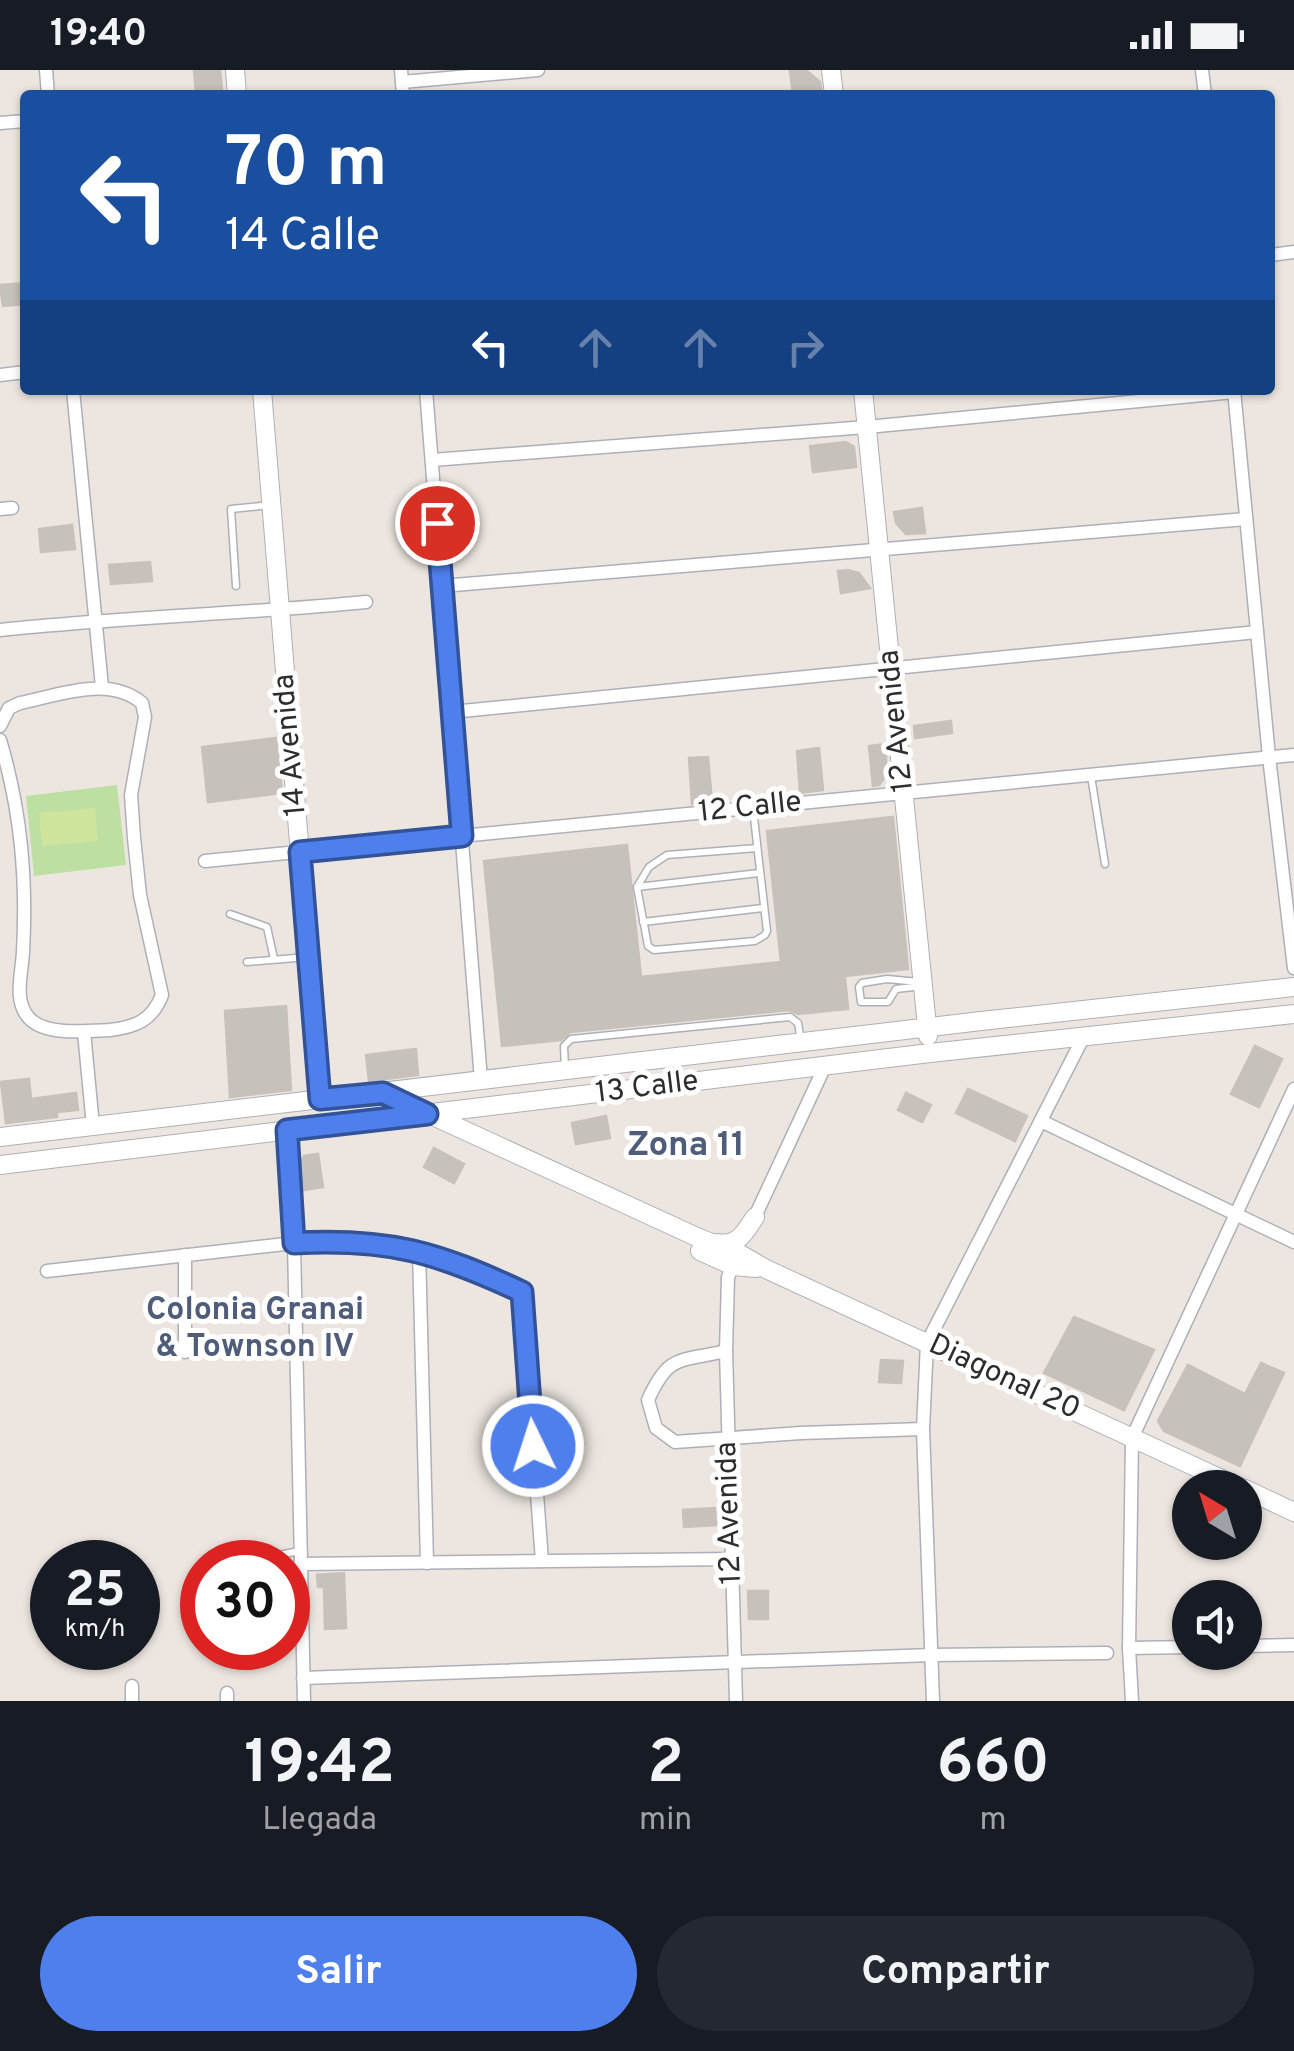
<!DOCTYPE html>
<html lang="es">
<style>
body{margin:0;font-family:Overpass,sans-serif;background:#242831;color:#f1f3f6;height:100vh;display:flex;flex-direction:column;font-size:38px;white-space:nowrap}
*{box-sizing:border-box;margin:0}
p{font-size:32px;color:#9ea1a6}
.icon{flex:none;width:55px;height:55px;fill:none;stroke:currentColor;stroke-width:2;stroke-linecap:round;stroke-linejoin:round}
.map{position:relative;height:1631px;overflow:hidden}
.panel{display:flex;flex-direction:column;background:#171b24;flex:1}
.panel>*{flex:none}
.banner{position:absolute;left:20px;top:20px;width:1255px;height:305px;border-radius:10px;box-shadow:0 2px 8px #0004;background:#1a4fa0;color:#fff;overflow:hidden}
.needle{width:65px;rotate:322deg}
.tools{position:absolute;left:1172px;top:1400px;display:grid;gap:20px}
.tools a{display:grid;place-items:center;width:90px;height:90px;border-radius:50%;background:#171b24;box-shadow:0 2px 8px #0004;font-size:50px}
.speed{position:absolute;left:30px;top:1470px;display:flex;gap:20px;font-size:50px;font-weight:700;text-align:center}
.speed>*{display:grid;place-content:center;width:130px;height:130px;border-radius:50%;background:#171b24;box-shadow:0 2px 8px #0004;line-height:1}
.speed small{font-size:25px;font-weight:400}
.speed .limit{border:15px solid #d22;background:#fff;color:#111}
.pin{position:absolute;display:grid;place-items:center;width:85px;height:85px;color:#fff;margin:-42px;border:5px solid #fff;border-radius:50%;box-shadow:0 2px 10px #0007}
.me{position:absolute;width:110px;margin:-55px;rotate:356deg;stroke-linejoin:round;filter:drop-shadow(0 0 8px #0008)}
.turn{display:flex;align-items:center;gap:35px;height:210px;padding:0 40px;font-size:45px}
.turn .icon{width:130px;height:130px;stroke-width:2.5}
.turn b{display:block;font-size:70px;line-height:85px}
.lanes{display:flex;align-items:center;height:95px;padding:0 40px;background:#0003;justify-content:center;gap:50px;direction:ltr}
.lanes .off{opacity:.35}
.eta{display:flex;justify-content:space-evenly;align-items:center;height:170px;text-align:center}
.eta b{font-size:60px;font-weight:700;line-height:70px}
.primary-button{display:flex;gap:20px;margin-top:auto;padding:20px 40px}
.primary-button a{flex:1;height:115px;border-radius:60px;background:#4e7fec;color:#fff;font-size:40px;font-weight:700;line-height:115px;text-align:center}
.primary-button a+a{background:#242831;color:#f1f3f6}
.status{display:flex;justify-content:space-between;align-items:center;height:70px;padding:0 50px;background:#171b24;direction:ltr}
.status svg{height:28px;fill:currentColor}
.map>svg:first-child{display:block}
.green{fill:#bedfa2}
.pitch{fill:#cfe59e}
.building{fill:#c6c1bb;stroke:#c8c1ba;stroke-width:2.5}
.lines{fill:none;stroke-linecap:round;stroke-linejoin:round}
.lane-casing{stroke:#adb0b8;stroke-width:9}
.street-casing{stroke:#adb0b8;stroke-width:15}
.secondary-casing{stroke:#adb0b8;stroke-width:20}
.lane{stroke:#fff;stroke-width:6}
.street{stroke:#fff;stroke-width:12}
.secondary{stroke:#fff;stroke-width:18}
.route-casing{stroke:#335399;stroke-width:25}
.route{stroke:#4e7fec;stroke-width:18}
.labels{text-anchor:middle;dominant-baseline:central;stroke-width:10;stroke-linejoin:round;paint-order:stroke}
.street-label{font-size:30px;fill:#2d2d2d;stroke:#fff}
.neighbourhood-label{font-size:32px;font-weight:bold;fill:#505d7a;stroke:#fff}
.quarter-label{font-size:35px;font-weight:bold;fill:#505d7a;stroke:#fff}
</style>
<div class="status"><b>19:40</b><svg viewBox="0 0 49 12"><path d="M0 12V9h3v3zM5 12V6h3v6zM10 12V3h3v9zM15 12V0h3v12zM26 1h20v11H26zM47 4h2v5h-2z"/></svg></div>
<div class="map">
<svg width="1294" height="1631" viewBox="0 0 1294 1631">
<rect width="100%" height="100%" fill="#ede6e0"/>
<polygon class="green" points="117,715 126,795 34,806 26,726"/>
<polygon class="pitch" points="95,738 98,771 42,776 39,743"/>
<g class="building">
<polygon points="194,0 220,0 222,19 196,22"/>
<polygon points="790,1 807,1 820,12 821,21 793,24"/>
<polygon points="25,213 25,234 3,236 0,215"/>
<polygon points="846,372 854,377 856,397 813,402 810,376"/>
<polygon points="922,438 925,463 906,464 896,453 894,442"/>
<polygon points="72,455 75,479 41,482 39,459"/>
<polygon points="150,492 152,511 111,514 109,495"/>
<polygon points="848,500 859,503 870,518 841,523 838,501"/>
<polygon points="951,651 952,663 915,668 914,656"/>
<polygon points="276,668 282,723 208,732 202,677"/>
<polygon points="886,674 886,706 879,715 873,716 869,676"/>
<polygon points="819,678 823,720 800,723 797,681"/>
<polygon points="708,687 712,732 692,734 689,688"/>
<polygon points="893,747 908,899 845,906 848,939 798,944 789,940 570,962 561,970 502,976 484,791 627,775 641,907 781,892 767,761"/>
<polygon points="286,936 291,1020 230,1027 225,941"/>
<polygon points="1255,976 1282,989 1259,1037 1231,1024"/>
<polygon points="416,979 418,1005 369,1011 366,985"/>
<polygon points="29,1009 31,1029 76,1023 78,1040 57,1042 57,1047 6,1053 1,1012"/>
<polygon points="968,1019 1027,1046 1015,1071 956,1043"/>
<polygon points="906,1023 931,1035 922,1052 898,1040"/>
<polygon points="606,1046 610,1068 576,1074 572,1053"/>
<polygon points="434,1078 464,1094 454,1113 424,1097"/>
<polygon points="318,1084 323,1117 304,1120 301,1092 304,1086"/>
<polygon points="1074,1247 1154,1280 1124,1340 1044,1303"/>
<polygon points="881,1290 903,1291 901,1313 879,1312"/>
<polygon points="1261,1293 1284,1303 1240,1396 1164,1361 1158,1351 1188,1295 1245,1324"/>
<polygon points="715,1438 716,1455 684,1457 683,1440"/>
<polygon points="344,1503 346,1558 325,1559 324,1517 318,1517 317,1505"/>
<polygon points="748,1521 768,1521 768,1549 749,1549"/>
</g>
<g class="lines">
<g class="lane-casing">
<g id="lane">
<polyline points="236,516 231,439 270,435"/>
<polyline points="1091,706 1105,794"/>
<polyline points="753,739 767,861 765,865 755,871 654,880 648,876 637,817 649,797 667,785 757,778"/>
<polyline points="637,817 759,803"/>
<polyline points="230,844 267,857 274,889"/>
<polyline points="643,852 763,838"/>
<polyline points="247,892 307,887"/>
<polyline points="919,912 887,909 862,913 859,917 861,932 888,932 896,919 922,916"/>
<polyline points="565,999 564,976 571,969 790,947 798,953 801,972"/>
<polyline points="245,1492 299,1481"/>
<polyline points="199,1503 202,1503"/>
</g>
</g>
<g class="street-casing">
<g id="street">
<polyline points="46,0 48,25"/>
<polyline points="401,0 403,25"/>
<polyline points="1202,0 1205,25"/>
<polyline points="402,12 538,0"/>
<polyline points="0,53 25,51"/>
<polyline points="1270,185 1294,182"/>
<polyline points="0,305 25,302"/>
<polyline points="73,320 102,617"/>
<polyline points="426,320 481,1010"/>
<polyline points="1234,320 1269,687 1294,898"/>
<polyline points="432,390 867,357 1234,322"/>
<polyline points="0,439 12,438"/>
<polyline points="442,516 1246,449"/>
<path d="M0,560C122,547 244,544 366,532"/>
<polyline points="452,642 1257,562"/>
<path d="M0,656L9,638L20,633C59,625 108,605 142,633L145,647L131,725L134,768L140,825L162,925C152,951 135,957 110,960C87,961 45,966 29,948C13,931 22,903 23,882C27,808 21,741 0,670"/>
<polyline points="205,791 1294,685"/>
<polyline points="84,962 93,1056"/>
<polyline points="1041,1051 1294,1172"/>
<polyline points="287,1060 294,1173 304,1631"/>
<polyline points="752,1153 825,996"/>
<polyline points="419,1180 427,1493"/>
<polyline points="185,1185 185,1282"/>
<polyline points="733,1196 728,1207 726,1281 736,1631"/>
<polyline points="47,1201 294,1173 377,1173 419,1180 471,1199 522,1222 542,1491"/>
<path d="M726,1281C680,1292 669,1283 648,1330L656,1358L675,1372L801,1363L923,1359"/>
<polyline points="300,1494 732,1489"/>
<polyline points="1245,1576 1294,1575"/>
<polyline points="1129,1578 1190,1577"/>
<polyline points="303,1608 931,1585 1107,1583"/>
<polyline points="132,1616 132,1631"/>
<polyline points="227,1631 227,1623"/>
<polyline points="933,1631 923,1359 927,1273 1084,966"/>
<polyline points="1132,1631 1129,1578 1132,1368 1294,1019"/>
</g>
</g>
<g class="secondary-casing">
<g id="secondary">
<polyline points="235,0 237,25"/>
<polyline points="831,0 834,25"/>
<polyline points="262,320 320,1029"/>
<polyline points="863,320 928,966"/>
<polyline points="383,1023 699,1168 740,1184 766,1199 1241,1418"/>
<polyline points="0,1067 981,951 1294,917"/>
<polyline points="0,1095 930,983 1294,944"/>
<path d="M718,1173C738,1177 745,1162 755,1147"/>
<polyline points="700,1181 733,1196 756,1198"/>
<polyline points="1245,1419 1294,1442"/>
</g>
</g>
<use href="#lane" class="lane"/>
<use href="#street" class="street"/>
<use href="#secondary" class="secondary"/>
</g>
<g class="lines">
<g class="route-casing">
<path id="route" d="M437,453L462,766L300,782L320,1029L383,1023L427,1044L287,1060L294,1173C389,1168 436,1182 522,1222L533,1376"/>
</g>
<use href="#route" class="route"/>
</g>
<g class="labels">
<g class="street-label">
<text transform="translate(897 651) rotate(-96)">12 Avenida</text>
<text transform="translate(291 675) rotate(-95)">14 Avenida</text>
<text transform="translate(750 738) rotate(-6)">12 Calle</text>
<text transform="translate(647 1018) rotate(-7)">13 Calle</text>
<text transform="translate(1004 1308) rotate(25)">Diagonal 20</text>
<text transform="translate(730 1443) rotate(-92)">12 Avenida</text>
</g>
<g class="neighbourhood-label">
<text x="255" y="1241">Colonia Granai<tspan x="255" dy="37">&amp; Townson IV</tspan></text>
</g>
<g class="quarter-label">
<text x="686" y="1076">Zona 11</text>
</g>
</g>
</svg>
<div class="tools">
<a><svg class="needle" viewBox="-14 -14 28 28"><path d="M0-13l5 13h-10z" fill="#e53935"/><path d="M0 13l5-13h-10z" fill="#9ea1a6"/></svg></a>
<a><svg class="icon" aria-label="sound" viewBox="0 0 24 24"><path d="M4 9h4l5-4v14l-5-4H4zM17 9q2 3 0 6"/></svg></a>
</div>
<div class="speed"><div>25<small>km/h</small></div><div class="limit">30</div></div>
<div class="pin" style="left:437px;top:453px;background:#d93025"><svg class="icon" aria-label="arrive" viewBox="0 0 24 24"><path d="M6 21V4h12l-3 4 3 4H6"/></svg></div>
<svg class="me" style="left:533px;top:1376px" viewBox="-20 -20 40 40"><circle r="17" fill="#4e7fec" stroke="#fff" stroke-width="3"/><path d="M0-11L8 9 0 5-8 9z" fill="#fff"/></svg>
<div class="banner">
<div class="turn"><svg class="icon" aria-label="left" viewBox="0 0 24 24"><path d="M17 20v-9H6M10 6l-5 5 5 5"/></svg><div><b>70 m</b>14 Calle</div></div>
<div class="lanes"><svg class="icon" aria-label="left" viewBox="0 0 24 24"><path d="M17 20v-9H6M10 6l-5 5 5 5"/></svg><svg class="icon off" aria-label="ahead" viewBox="0 0 24 24"><path d="M12 20V5M6 11l6-6 6 6"/></svg><svg class="icon off" aria-label="ahead" viewBox="0 0 24 24"><path d="M12 20V5M6 11l6-6 6 6"/></svg><svg class="icon off" aria-label="right" viewBox="0 0 24 24"><path d="M7 20v-9h11M14 6l5 5-5 5"/></svg></div>
</div>
</div>
<section class="panel">
<div class="eta">
<div><b>19:42</b><p>Llegada</p></div>
<div><b>2</b><p>min</p></div>
<div><b>660</b><p>m</p></div>
</div>
<div class="primary-button"><a>Salir</a><a>Compartir</a></div>
</section>
